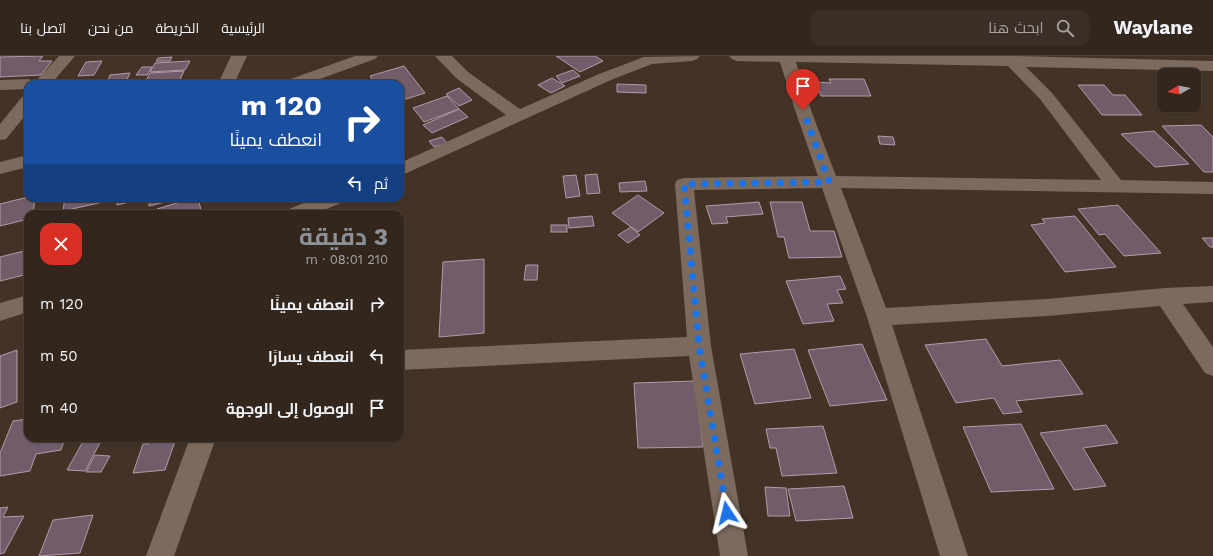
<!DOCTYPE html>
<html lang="ar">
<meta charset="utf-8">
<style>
body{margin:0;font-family:"Work Sans",Cairo,sans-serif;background:#3a2e26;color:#f1f3f6;direction:rtl;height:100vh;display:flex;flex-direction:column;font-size:15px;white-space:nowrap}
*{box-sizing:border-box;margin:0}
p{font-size:13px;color:#a8a5a4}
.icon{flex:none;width:22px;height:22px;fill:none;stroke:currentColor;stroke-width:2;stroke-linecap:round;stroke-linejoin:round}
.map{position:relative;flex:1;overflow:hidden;direction:ltr}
.panel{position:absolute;left:24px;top:154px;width:380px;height:232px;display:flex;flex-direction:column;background:#32261d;border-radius:12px;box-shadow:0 1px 3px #0004,0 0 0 1px #4d433b;direction:rtl}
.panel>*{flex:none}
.hud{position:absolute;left:24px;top:24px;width:380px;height:122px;border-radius:12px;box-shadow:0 1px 3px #0004,0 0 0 1px #4d433b;direction:rtl;background:#1a4fa0;color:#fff;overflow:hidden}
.needle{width:26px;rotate:261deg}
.controls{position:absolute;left:1157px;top:12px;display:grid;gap:8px}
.controls a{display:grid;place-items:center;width:44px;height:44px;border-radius:8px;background:#32261d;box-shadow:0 1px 3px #0004,0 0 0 1px #4d433b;font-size:20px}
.pin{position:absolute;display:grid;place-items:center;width:34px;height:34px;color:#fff;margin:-41px -17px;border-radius:50% 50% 50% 0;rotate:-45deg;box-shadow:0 0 4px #0007}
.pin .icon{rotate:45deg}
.me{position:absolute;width:44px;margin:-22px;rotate:350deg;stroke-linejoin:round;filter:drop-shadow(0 0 3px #0008)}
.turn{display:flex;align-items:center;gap:14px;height:84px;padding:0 16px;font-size:18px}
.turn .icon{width:52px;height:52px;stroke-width:2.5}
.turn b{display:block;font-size:28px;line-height:34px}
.then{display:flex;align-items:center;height:38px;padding:0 16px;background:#0003;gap:8px;font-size:15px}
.round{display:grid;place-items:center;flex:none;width:42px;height:42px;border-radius:12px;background:#3a2e26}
.head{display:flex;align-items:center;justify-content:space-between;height:68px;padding:0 16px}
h1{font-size:24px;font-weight:700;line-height:30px;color:#8c9099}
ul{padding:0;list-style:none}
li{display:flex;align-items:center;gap:12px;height:52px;padding:0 16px}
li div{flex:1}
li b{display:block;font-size:15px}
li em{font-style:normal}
header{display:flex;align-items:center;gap:24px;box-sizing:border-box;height:56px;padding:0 20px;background:#32261d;border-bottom:1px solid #4d433b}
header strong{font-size:19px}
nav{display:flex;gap:22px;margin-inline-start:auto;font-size:14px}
.search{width:280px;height:36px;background:#3a2e26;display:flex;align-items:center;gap:10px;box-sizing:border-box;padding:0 14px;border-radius:12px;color:#a8a5a4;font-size:15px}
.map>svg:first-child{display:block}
.building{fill:#705d69;stroke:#b19ca9}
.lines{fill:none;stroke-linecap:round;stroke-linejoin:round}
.minor{fill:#7c6a5d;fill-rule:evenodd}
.route{stroke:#1a73e8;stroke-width:7;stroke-dasharray:0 12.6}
</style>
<header>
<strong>Waylane</strong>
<div class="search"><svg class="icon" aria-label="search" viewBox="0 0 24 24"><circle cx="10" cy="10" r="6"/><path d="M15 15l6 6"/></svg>ابحث هنا</div>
<nav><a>الرئيسية</a><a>الخريطة</a><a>من نحن</a><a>اتصل بنا</a></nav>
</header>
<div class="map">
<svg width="1213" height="500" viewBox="0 0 1213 500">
<rect width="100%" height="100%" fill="#433327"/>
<g class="building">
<polygon points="43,0 39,5 52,5 41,19 0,21 0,1"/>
<polygon points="556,0 595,0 603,5 580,16"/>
<polygon points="172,1 170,5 156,5 158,2"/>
<polygon points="102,5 94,19 78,20 86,6"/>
<polygon points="190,5 185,14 150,16 155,7"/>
<polygon points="404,10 425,37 400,45 400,28 375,28 370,20"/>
<polygon points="142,11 152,11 147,19 136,19"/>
<polygon points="573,14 580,20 562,27 556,20"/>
<polygon points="184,15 178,28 144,28 150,17"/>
<polygon points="130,17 125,28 91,28 107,27 110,19"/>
<polygon points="552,22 565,30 551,37 538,29"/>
<polygon points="829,23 864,23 871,40 821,40 816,26 831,27"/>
<polygon points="617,28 646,29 646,37 617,36"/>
<polygon points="1078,29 1104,29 1113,39 1125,39 1142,59 1102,59"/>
<polygon points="459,32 472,44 459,50 446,38"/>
<polygon points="447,40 459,53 424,66 413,52"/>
<polygon points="459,53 468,61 432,77 423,69"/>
<polygon points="1201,69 1213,81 1213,116 1204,116 1162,70"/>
<polygon points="1154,75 1189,108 1155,111 1121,78"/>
<polygon points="878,80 893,81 895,89 880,88"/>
<polygon points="442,81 447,87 434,91 429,85"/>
<polygon points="597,118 600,137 587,138 585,119"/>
<polygon points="576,119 580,140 566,142 563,120"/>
<polygon points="645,125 647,135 620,136 619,127"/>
<polygon points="638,139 664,157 638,176 612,157"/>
<polygon points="28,141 28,142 35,142 33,158 28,158 28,163 0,170 0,148"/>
<polygon points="65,142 112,142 112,144 63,155"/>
<polygon points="117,142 146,142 117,149"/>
<polygon points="149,142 173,142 173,144 149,150"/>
<polygon points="193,142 198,142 202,158 158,158 157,153"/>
<polygon points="759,146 763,158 726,161 728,167 712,168 706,150"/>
<polygon points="770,146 802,146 810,175 834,175 842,201 789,202 784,181 778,181"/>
<polygon points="1118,149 1161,197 1124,200 1105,178 1099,179 1078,153"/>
<polygon points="592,160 594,170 569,172 568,162"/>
<polygon points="1075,160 1116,211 1065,216 1031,169 1045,167 1042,163"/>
<rect x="551" y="169" width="16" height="7"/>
<polygon points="631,171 640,179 628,187 618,179"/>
<polygon points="1202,182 1213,182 1213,191 1210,191"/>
<polygon points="28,194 24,219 0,225 0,201"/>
<polygon points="484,203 484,277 439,281 443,206"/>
<polygon points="526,209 538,209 537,224 524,224"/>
<polygon points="840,220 846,233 837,234 843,247 827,248 834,265 803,268 786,225"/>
<polygon points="986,283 1002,310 1060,304 1083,338 1016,345 1022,356 1003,358 994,342 956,347 925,289"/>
<polygon points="862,288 887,344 830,350 808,294"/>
<polygon points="794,293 811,342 755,348 740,298"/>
<polygon points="17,294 17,346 0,352 0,300"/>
<polygon points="695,325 703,391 638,392 634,327"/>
<polygon points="28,363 28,382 65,382 61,394 36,398 30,415 0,420 0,397 13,365"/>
<polygon points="1021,368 1054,433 991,436 963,371"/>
<polygon points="1106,369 1118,387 1083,392 1106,430 1074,434 1040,377"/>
<polygon points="823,370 837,417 782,420 776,392 770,392 766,373"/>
<polygon points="85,382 118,382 102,383 85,415 67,414"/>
<polygon points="150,382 176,382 165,414 133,417 143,388 148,388"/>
<polygon points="95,399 110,400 101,416 86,416"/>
<polygon points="844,430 853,462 796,465 788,433"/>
<polygon points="765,431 786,432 790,460 768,460"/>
<polygon points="8,451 3,461 24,460 4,497 0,498 0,452"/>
<polygon points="93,459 80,497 39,500 53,464"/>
</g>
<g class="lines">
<g class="minor">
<polygon points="59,0 75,0 51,28 28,28 28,33 0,34 0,24 28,23 35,26"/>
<polygon points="231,0 247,0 234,28 218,28"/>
<polygon points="355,0 378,0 375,3 306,28 283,28 285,25"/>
<polygon points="435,0 452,0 468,16 520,53 599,18 644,1 700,0 697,3 692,5 652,8 611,24 400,120 400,107 506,59 456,22"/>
<path d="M729,0H1016L1213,5V15L1026,11L1052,37L1121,124L1213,126V138L841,132L886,252L1047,243L1165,232L1213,230V246L1183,248L1213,291V320L1205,317L1160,250L1047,260L892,269L968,500H940L867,261L822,132L694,134L711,290L748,500H720L689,300L400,314V294L687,281L675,128L677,124L684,122L818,120L795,54L780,6L737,5L732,3ZM796,6L1008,10L1040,43L1101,124L836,120L811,54Z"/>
<polygon points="28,40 28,56 6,83 0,84 0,68 22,41"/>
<polygon points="28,99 28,111 0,118 0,106"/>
<polygon points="316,142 344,142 341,147 314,158 286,158 289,153"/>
<polygon points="28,239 28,256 0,265 0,247"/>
<polygon points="190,382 216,382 174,500 146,500"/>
</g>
</g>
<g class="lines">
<polyline class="route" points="727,457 699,290 684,128 829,126 803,54"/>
</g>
</svg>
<div class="controls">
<a><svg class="needle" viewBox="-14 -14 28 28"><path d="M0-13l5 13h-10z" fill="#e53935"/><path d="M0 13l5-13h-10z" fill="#a8a5a4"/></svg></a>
</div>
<div class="pin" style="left:803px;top:54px;background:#d93025"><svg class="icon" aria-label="arrive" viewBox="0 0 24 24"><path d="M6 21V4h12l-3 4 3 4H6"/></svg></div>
<svg class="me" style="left:727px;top:457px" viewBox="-20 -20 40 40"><path d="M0-17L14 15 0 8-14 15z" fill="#1a73e8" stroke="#fff" stroke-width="4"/></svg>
<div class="hud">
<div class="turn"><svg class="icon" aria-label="right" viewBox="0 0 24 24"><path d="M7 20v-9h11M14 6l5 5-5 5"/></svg><div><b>120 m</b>انعطف يمينًا</div></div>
<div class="then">ثم<svg class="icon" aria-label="left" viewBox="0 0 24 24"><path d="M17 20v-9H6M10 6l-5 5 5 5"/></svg></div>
</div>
<section class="panel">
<div class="head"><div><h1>3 دقيقة</h1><p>210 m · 08:01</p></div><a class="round" style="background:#d93025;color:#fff"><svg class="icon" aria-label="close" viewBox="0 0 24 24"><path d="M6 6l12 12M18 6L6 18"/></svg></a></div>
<ul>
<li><svg class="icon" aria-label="right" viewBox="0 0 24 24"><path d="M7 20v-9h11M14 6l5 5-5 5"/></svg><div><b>انعطف يمينًا</b></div><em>120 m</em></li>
<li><svg class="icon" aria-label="left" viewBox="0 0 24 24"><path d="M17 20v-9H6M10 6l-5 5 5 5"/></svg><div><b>انعطف يسارًا</b></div><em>50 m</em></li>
<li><svg class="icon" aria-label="arrive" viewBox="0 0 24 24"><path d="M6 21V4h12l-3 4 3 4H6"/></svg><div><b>الوصول إلى الوجهة</b></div><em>40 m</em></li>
</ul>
</section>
</div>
